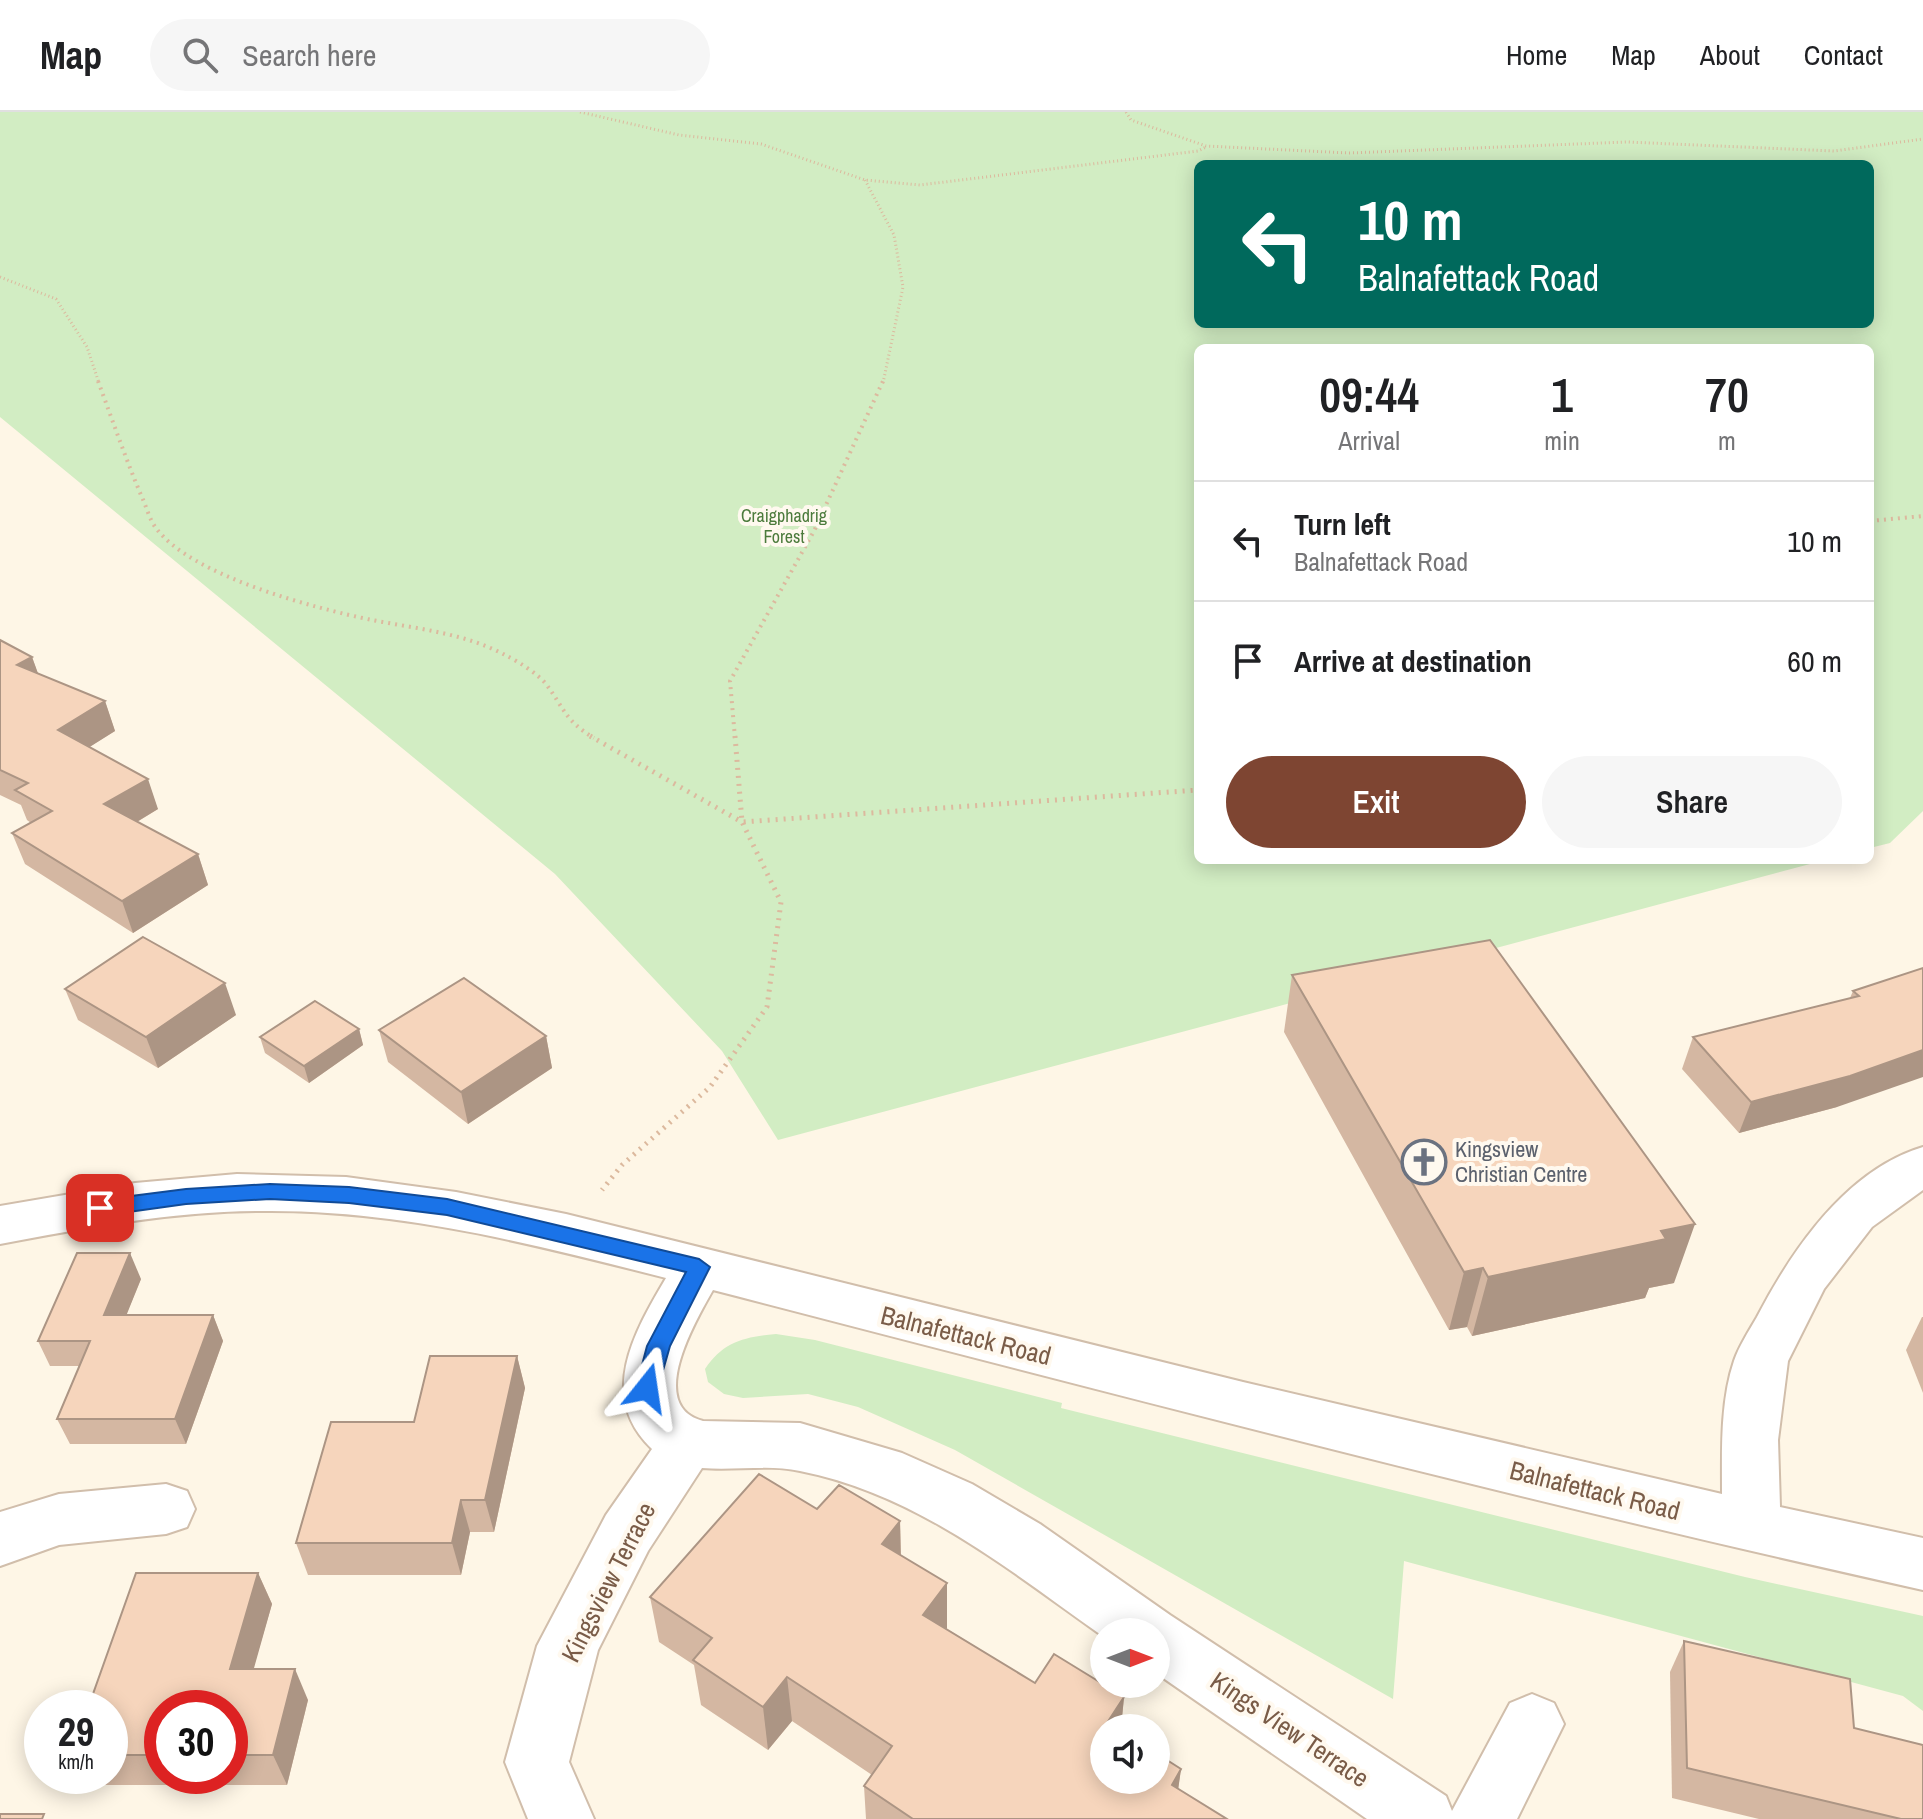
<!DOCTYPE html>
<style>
body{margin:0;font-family:"Archivo Narrow",sans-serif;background:#f6f6f6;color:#202124;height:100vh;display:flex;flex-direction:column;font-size:30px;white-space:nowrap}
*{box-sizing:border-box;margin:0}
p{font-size:26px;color:#757577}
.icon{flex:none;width:44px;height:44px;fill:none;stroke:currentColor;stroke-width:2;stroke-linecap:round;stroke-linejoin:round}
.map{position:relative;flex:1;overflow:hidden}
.sheet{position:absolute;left:1194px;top:232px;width:680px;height:520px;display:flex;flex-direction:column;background:#fff;border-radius:12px;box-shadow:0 4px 20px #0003}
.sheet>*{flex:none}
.top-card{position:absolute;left:1194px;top:48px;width:680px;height:168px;border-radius:12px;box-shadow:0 4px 20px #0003;background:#00695c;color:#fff;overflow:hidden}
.needle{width:52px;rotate:90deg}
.controls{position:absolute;left:1090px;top:1506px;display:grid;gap:16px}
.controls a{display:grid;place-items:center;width:80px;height:80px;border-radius:50%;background:#fff;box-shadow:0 4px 20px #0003;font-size:40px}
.speed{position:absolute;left:24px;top:1578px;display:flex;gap:16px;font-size:40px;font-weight:700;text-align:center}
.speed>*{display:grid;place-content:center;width:104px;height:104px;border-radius:50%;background:#fff;box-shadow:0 4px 20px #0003;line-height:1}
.speed small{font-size:20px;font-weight:400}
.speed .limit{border:12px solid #d22;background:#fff;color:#111}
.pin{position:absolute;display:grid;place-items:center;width:68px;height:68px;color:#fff;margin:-34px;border-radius:16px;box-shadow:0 4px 12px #0006}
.me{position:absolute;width:88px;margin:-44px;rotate:15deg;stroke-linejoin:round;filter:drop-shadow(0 0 6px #0008)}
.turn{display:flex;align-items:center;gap:28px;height:168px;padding:0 32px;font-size:36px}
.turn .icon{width:104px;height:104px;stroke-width:2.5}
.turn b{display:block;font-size:56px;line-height:68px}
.eta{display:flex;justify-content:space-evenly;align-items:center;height:136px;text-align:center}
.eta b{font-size:48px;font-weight:600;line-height:56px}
.primary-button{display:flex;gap:16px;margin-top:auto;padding:16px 32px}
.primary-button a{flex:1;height:92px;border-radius:48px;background:#7e4532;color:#fff;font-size:32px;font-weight:600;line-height:92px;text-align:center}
.primary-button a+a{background:#f6f6f6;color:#202124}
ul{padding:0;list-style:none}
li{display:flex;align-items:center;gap:24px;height:120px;padding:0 32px;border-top:2px solid #e0e0e0}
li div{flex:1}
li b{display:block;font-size:30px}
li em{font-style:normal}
header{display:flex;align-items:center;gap:48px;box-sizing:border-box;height:112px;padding:0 40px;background:#fff;border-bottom:2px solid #e0e0e0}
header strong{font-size:38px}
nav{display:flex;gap:44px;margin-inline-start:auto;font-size:28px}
.search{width:560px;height:72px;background:#f6f6f6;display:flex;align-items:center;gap:20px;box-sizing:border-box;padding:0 28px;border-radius:44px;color:#757577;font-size:30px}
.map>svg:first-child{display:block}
.green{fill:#d2edc3;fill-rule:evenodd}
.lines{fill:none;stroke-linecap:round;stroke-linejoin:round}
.minor-casing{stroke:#d1beab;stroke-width:4}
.path-far2{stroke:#dcb99e;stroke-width:3;stroke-dasharray:1 3;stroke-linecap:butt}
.path-far1{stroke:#dcb99e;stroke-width:4;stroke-dasharray:2 5;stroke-linecap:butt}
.path{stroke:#dcb99e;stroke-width:5;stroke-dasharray:2 6;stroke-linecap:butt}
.minor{fill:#fff;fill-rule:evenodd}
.wall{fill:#d4b7a2;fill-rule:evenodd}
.shaded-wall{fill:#ac9584}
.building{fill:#f6d5bc;stroke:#ac9584;stroke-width:2}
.route{fill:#1a73e8;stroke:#114b97;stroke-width:2}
.labels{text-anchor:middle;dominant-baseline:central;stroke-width:8;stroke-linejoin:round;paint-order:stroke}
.far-park-label{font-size:18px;fill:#4c7b3c;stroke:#fff9ef}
.worship-label{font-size:22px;fill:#5b616d;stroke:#fff9ef;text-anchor:start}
.near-street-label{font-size:26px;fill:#7a5c48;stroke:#fff9ef}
</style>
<header>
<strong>Map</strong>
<div class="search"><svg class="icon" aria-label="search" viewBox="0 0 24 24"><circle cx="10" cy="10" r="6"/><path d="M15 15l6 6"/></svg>Search here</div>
<nav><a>Home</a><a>Map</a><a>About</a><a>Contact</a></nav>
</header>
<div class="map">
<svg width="1923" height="1707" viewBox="0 0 1923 1707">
<rect width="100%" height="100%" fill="#fef6e6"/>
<g class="green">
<path d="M0,0H1923V699L1890,731L1870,736V236H1198V748H1825L778,1028L722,939L555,762L0,305ZM1198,52H1870V212H1198Z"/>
<path d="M776,1222L815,1228L1062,1291L1061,1296L1745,1465L1923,1504V1599L1903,1584L1404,1449L1393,1587L955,1338L858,1295L808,1282L743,1286L724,1282L708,1270L705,1257C723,1230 744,1225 776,1222Z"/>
</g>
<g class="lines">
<g class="minor-casing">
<g id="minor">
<path d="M1923,1035V1078L1872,1115L1824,1177L1788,1249L1778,1328L1780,1395L1923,1426V1478C1518,1388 1115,1282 713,1178C696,1208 645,1294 703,1309L800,1311L902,1341L972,1372L1040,1412L1170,1503L1446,1684L1452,1699L1510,1591L1532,1582L1554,1591L1564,1612L1517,1707H1367L1156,1561V1520H1104V1525C1009,1458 917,1382 800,1359C768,1352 735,1359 702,1356L648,1439L598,1538L569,1650L594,1707H528L505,1650L537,1534L606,1403L652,1337C597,1285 634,1220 666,1166C537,1133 406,1099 271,1099C180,1098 90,1115 0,1132V1094L135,1071L237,1062L346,1065L456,1080L566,1102L1243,1270L1722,1382C1722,1340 1720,1290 1734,1249C1739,1234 1749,1219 1757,1205C1792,1138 1846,1058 1923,1035Z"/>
<polygon points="166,1372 187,1379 195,1397 187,1415 166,1422 59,1433 0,1454 0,1400 59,1382"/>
</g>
</g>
<g class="path-far2">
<polyline points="580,0 679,23 761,32 865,68 920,73 1198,39 1206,35"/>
<polyline points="1126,0 1131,8 1206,34 1349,41 1627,30 1834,39 1923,27"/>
<polyline points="865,68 894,123 903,175 883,271"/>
<polyline points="0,165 56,187 87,235 99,271"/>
</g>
<g class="path-far1">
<path d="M98,269C112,307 125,345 141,383C146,393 149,407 156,416C191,464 314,496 372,508C418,517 465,521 507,544C519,550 538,562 546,572C564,596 565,609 594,626"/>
<polyline points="1870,409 1923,404"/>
<polyline points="735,626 730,569 814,419 883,269"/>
</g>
<g class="path">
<polyline points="590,624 742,710 781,790 767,895 710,975 622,1053 602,1078"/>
<polyline points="735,624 742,710 1198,678"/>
</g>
<use href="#minor" class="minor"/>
</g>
<g class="wall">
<polygon points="0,528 32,545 38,562 105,589 115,619 89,635 158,697 137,710 198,742 208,773 133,821 25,752 12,721 31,711 27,708 21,693 0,683"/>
<polygon points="1923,856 1837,995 1739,1021 1682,957 1693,925 1850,886 1853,879"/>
<polygon points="1292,863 1674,1171 1649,1176 1645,1186 1472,1224 1467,1215 1449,1218 1284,920"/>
<polygon points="65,877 236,903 158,956 78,908"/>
<polygon points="359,917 363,933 309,971 265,941 260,925"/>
<polygon points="379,918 546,924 552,956 468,1012 388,950"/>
<polygon points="141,1167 126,1203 213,1203 223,1229 186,1332 70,1332 57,1307 79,1254 50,1254 38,1229"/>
<polygon points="1922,1205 1923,1205 1923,1281 1906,1238"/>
<polygon points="517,1244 525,1276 494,1420 470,1420 461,1463 308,1463 296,1431"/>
<polygon points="900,1409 901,1444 947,1517 1035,1571 1124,1585 1121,1616 1104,1616 1181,1657 1178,1677 1227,1707 866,1707 864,1674 872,1663 792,1609 768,1638 701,1593 694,1553 659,1530 650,1485"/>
<path d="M258,1461L272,1492L253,1557L308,1588L287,1673H90L84,1664H110V1596ZM162,1596H230V1664H162Z"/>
<polygon points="1684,1529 1854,1616 1923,1707 1759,1707 1672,1686 1670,1560"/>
</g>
<g class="shaded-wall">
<polygon points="32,545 43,575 17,553"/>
<polygon points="105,589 115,619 69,648 58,618"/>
<polygon points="148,667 158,697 115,723 104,692"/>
<polygon points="198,742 208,773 133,821 122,789"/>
<polygon points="225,871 236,903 158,956 146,925"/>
<polygon points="359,917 363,933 309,971 304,954"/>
<polygon points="546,924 552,956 468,1012 461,980"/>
<polygon points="1923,938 1923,965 1837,995 1739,1021 1751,990"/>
<polygon points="1695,1112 1674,1171 1649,1176 1645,1186 1472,1224 1488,1165 1661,1119"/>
<polygon points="130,1141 141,1167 116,1229 104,1203"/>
<polygon points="1483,1156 1467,1215 1449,1218 1464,1160"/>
<polygon points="213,1203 223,1229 186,1332 175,1307"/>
<polygon points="517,1244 525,1276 494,1420 485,1388"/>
<polygon points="461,1388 470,1420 461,1463 452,1431"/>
<polygon points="900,1409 901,1454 882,1432"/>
<polygon points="258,1461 272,1492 245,1588 230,1557"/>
<polygon points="947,1471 947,1516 924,1547 923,1503"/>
<polygon points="295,1557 308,1588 287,1673 273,1643"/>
<polygon points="787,1565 792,1609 768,1638 763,1595"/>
<polygon points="1124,1585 1121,1616 1107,1616 1107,1611"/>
<polygon points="1181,1657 1175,1700 1172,1673"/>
</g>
<g class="building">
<polygon points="0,528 32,545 17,553 105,589 58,618 148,667 104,692 198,742 122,789 12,721 52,699 15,678 28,671 0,658"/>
<polygon points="143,825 225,871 146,925 65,877"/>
<polygon points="1490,828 1695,1112 1661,1119 1666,1127 1488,1165 1483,1156 1464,1160 1292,863"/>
<polygon points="1923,856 1923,938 1850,964 1751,990 1693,925 1859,884 1853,879"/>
<polygon points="464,866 546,924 461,980 379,918"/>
<polygon points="315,889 359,917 304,954 260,925"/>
<polygon points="77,1141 130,1141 104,1203 213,1203 175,1307 57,1307 90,1229 38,1229"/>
<polygon points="430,1244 517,1244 485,1388 461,1388 452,1431 296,1431 331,1310 414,1310"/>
<polygon points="759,1362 817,1397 839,1373 900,1409 882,1432 947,1471 923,1503 1035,1571 1054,1542 1124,1585 1107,1611 1114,1616 1104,1616 1104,1668 1156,1668 1156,1641 1181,1657 1172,1673 1227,1707 913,1707 864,1674 892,1634 787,1565 763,1595 693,1548 712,1526 650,1485"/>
<polygon points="136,1461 258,1461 230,1557 295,1557 273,1643 230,1643 230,1596 162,1596 162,1643 110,1643 110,1596 88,1596"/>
<polygon points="1684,1529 1850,1567 1854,1616 1923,1633 1923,1707 1901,1707 1687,1656"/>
<polygon points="0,1702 44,1702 42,1707 0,1707"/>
</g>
<polygon class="route" points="270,1072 349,1075 447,1087 699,1147 710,1155 670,1234 658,1276 655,1283 639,1283 636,1276 647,1234 686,1160 447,1103 349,1091 270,1087 186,1092 100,1104 90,1096 100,1088 186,1077"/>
<defs>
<g id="church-ring" transform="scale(2.3)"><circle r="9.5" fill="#fff9ef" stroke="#6b7280" stroke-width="1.5"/><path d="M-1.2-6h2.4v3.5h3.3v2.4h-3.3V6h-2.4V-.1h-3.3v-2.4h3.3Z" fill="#6b7280"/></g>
</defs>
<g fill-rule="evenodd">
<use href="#church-ring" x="1424" y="1050"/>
</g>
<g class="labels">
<g class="far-park-label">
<text x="784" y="403">Craigphadrig<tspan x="784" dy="21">Forest</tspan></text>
</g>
<g class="worship-label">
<text x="1455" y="1037">Kingsview<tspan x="1455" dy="25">Christian Centre</tspan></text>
</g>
<g class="near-street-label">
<text transform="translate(966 1223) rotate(14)">Balnafettack Road</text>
<text transform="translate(1595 1378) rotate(14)">Balnafettack Road</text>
<text transform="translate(608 1470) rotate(-63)">Kingsview Terrace</text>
<text transform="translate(1290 1617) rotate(34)">Kings View Terrace</text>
</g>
</g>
</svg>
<div class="controls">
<a><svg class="needle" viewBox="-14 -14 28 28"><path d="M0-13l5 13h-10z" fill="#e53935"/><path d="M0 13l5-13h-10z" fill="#757577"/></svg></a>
<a><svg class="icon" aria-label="sound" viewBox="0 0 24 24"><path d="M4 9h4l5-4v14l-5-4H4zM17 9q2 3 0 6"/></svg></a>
</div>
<div class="speed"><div>29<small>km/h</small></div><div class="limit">30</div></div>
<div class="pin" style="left:100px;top:1096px;background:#d93025"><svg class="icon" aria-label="arrive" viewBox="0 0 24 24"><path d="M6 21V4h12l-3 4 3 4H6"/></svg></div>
<svg class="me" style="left:647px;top:1276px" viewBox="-20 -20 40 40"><path d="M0-17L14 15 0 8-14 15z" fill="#1a73e8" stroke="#fff" stroke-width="4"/></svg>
<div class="top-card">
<div class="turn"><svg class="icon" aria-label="left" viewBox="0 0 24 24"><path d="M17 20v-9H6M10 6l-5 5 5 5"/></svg><div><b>10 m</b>Balnafettack Road</div></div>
</div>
<section class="sheet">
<div class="eta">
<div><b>09:44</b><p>Arrival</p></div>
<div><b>1</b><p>min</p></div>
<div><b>70</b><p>m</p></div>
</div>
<ul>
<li><svg class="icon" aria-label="left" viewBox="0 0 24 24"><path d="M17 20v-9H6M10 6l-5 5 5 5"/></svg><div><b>Turn left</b><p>Balnafettack Road</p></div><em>10 m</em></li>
<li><svg class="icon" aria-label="arrive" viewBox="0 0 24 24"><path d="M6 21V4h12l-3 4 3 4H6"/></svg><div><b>Arrive at destination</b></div><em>60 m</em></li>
</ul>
<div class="primary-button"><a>Exit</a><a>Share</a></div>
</section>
</div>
